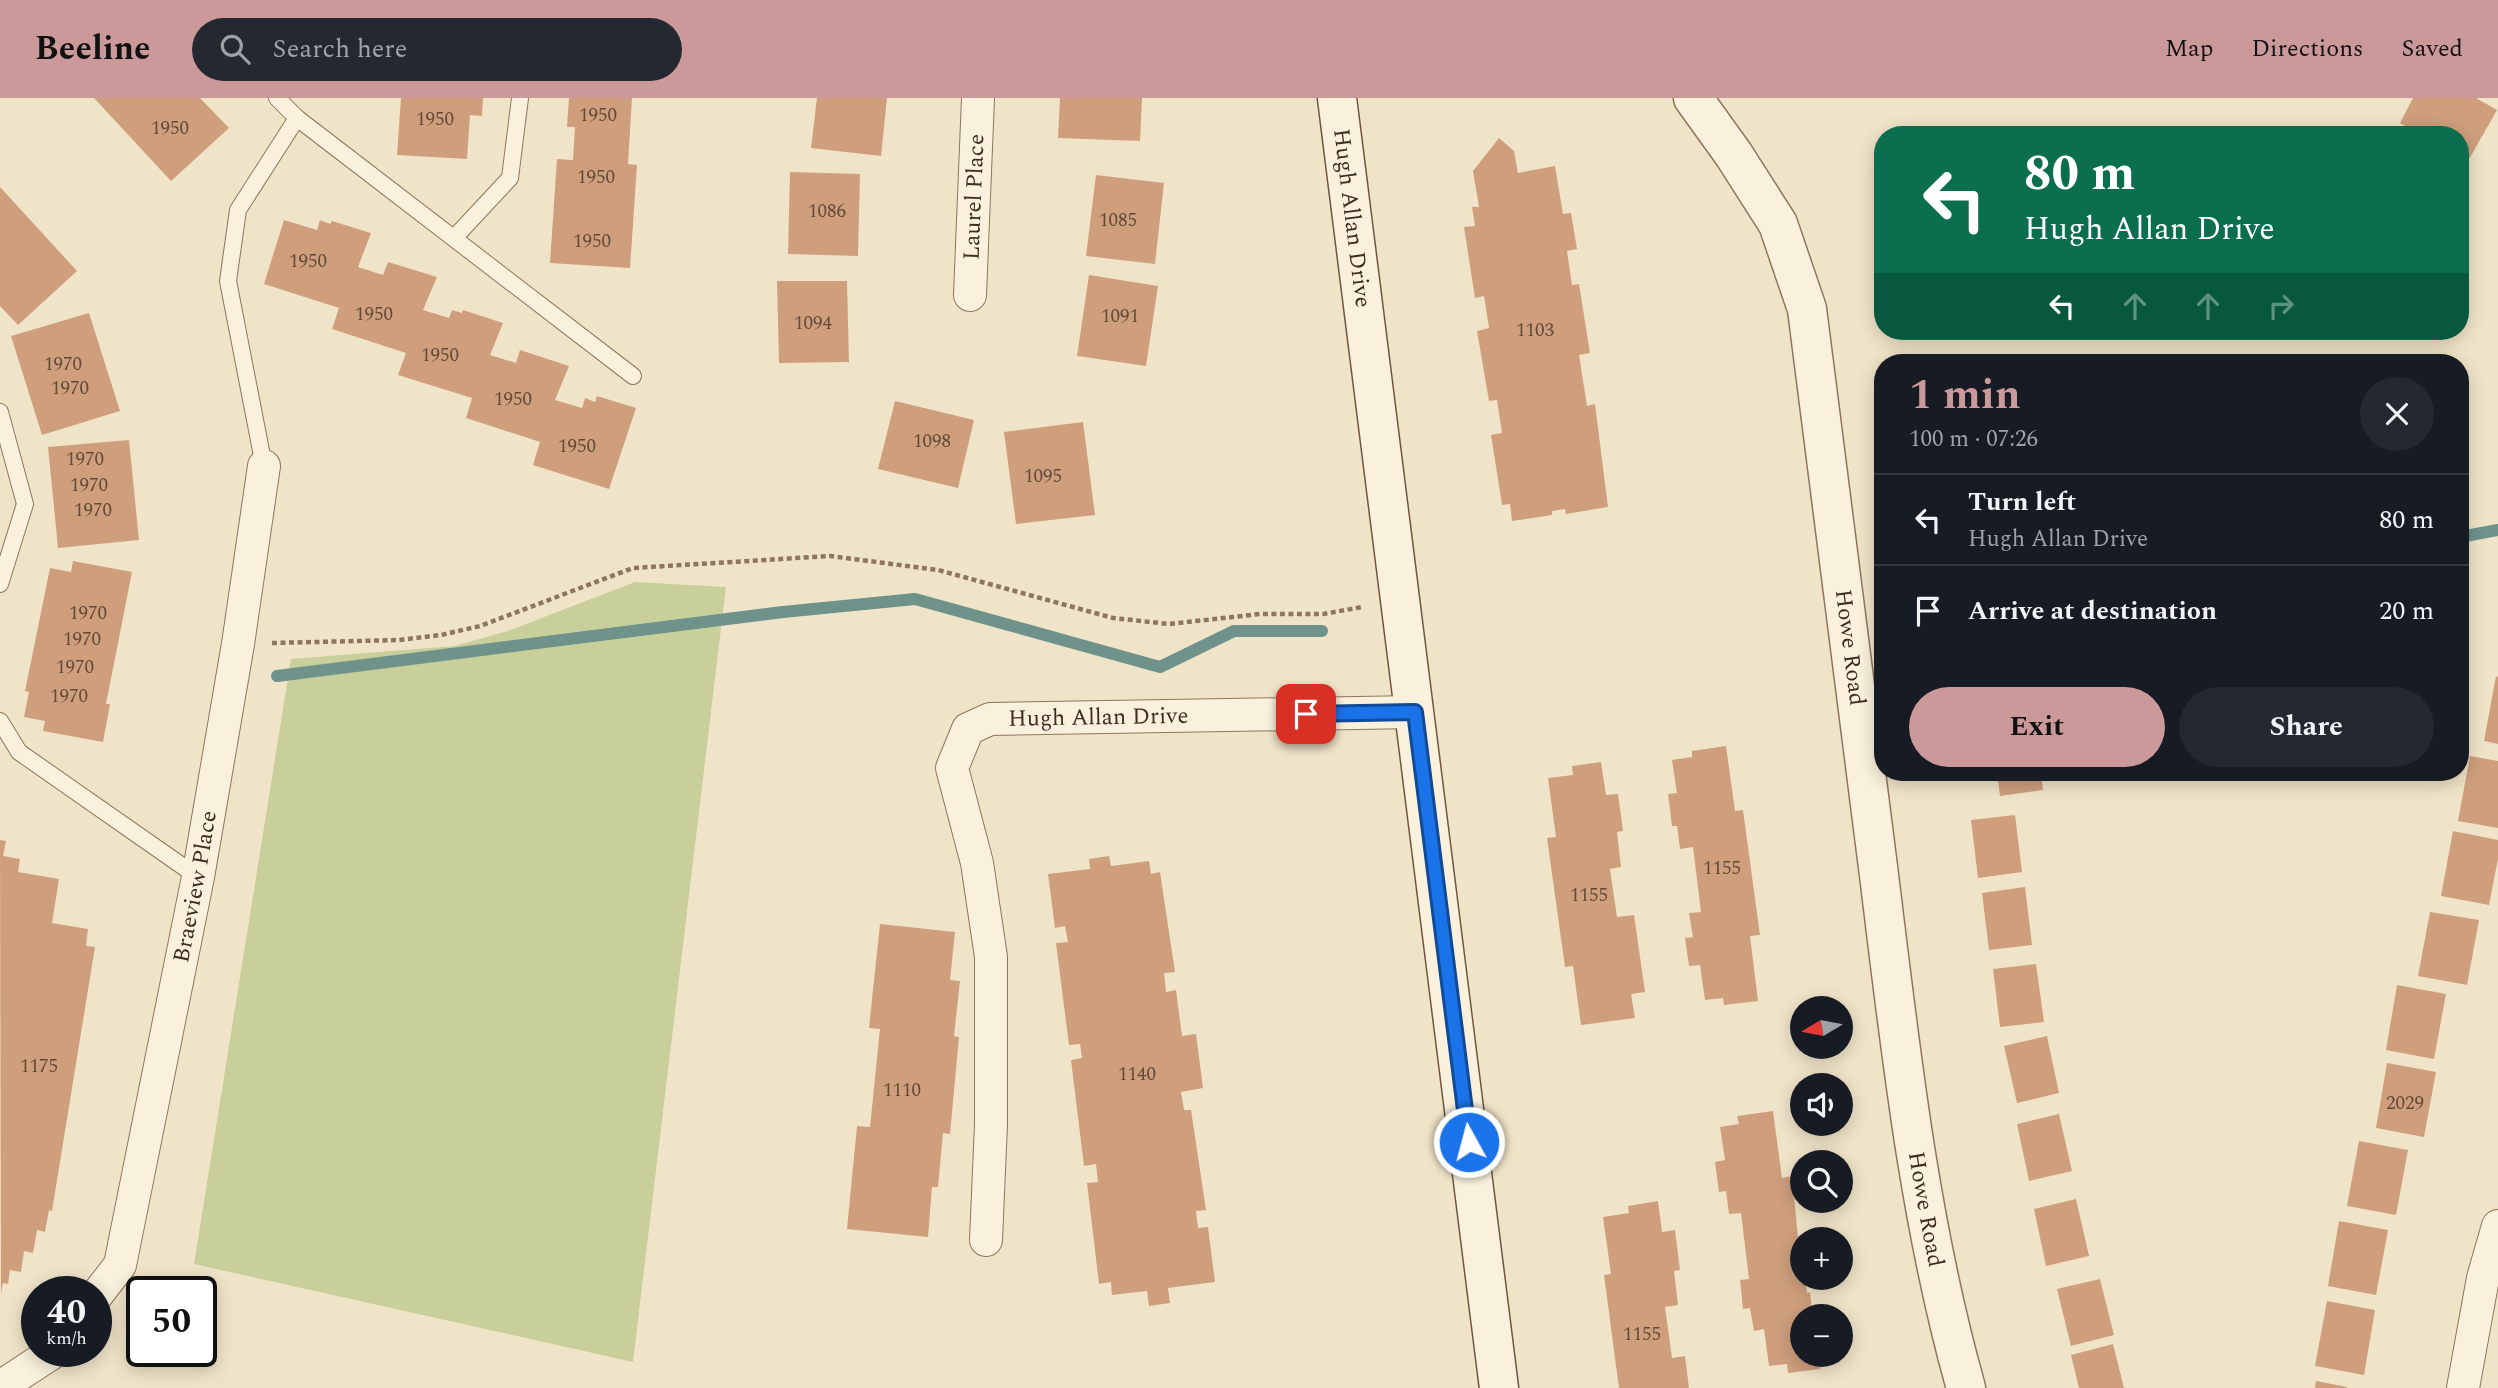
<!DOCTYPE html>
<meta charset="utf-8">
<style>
body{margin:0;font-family:Spectral,serif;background:#242831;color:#f1f3f6;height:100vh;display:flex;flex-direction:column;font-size:26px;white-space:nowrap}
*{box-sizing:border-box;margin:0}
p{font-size:23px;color:#9ea1a6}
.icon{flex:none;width:38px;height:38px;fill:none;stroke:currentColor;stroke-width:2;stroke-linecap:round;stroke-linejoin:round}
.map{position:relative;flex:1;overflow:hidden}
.panel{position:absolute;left:1874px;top:256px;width:595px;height:427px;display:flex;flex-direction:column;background:#171b24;border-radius:28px;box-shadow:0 4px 18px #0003}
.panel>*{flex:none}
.top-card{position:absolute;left:1874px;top:28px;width:595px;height:214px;border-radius:28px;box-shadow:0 4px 18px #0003;background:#0b6e4f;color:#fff;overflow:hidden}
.needle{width:46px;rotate:260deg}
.buttons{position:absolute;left:1790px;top:898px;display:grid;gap:14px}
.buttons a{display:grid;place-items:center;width:63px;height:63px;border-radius:50%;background:#171b24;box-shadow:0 4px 18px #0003;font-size:35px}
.speed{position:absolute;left:21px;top:1178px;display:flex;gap:14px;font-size:35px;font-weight:700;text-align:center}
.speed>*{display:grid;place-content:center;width:91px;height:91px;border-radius:50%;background:#171b24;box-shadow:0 4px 18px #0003;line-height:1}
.speed small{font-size:18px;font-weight:400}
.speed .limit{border:4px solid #111;border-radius:10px;background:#fff;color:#111}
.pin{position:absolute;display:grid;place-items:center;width:60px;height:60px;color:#fff;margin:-30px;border-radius:14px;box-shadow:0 4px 10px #0006}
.me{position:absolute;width:77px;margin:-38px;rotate:353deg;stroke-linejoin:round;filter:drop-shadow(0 0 5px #0008)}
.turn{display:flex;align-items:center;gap:24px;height:147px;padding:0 35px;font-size:32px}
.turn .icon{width:91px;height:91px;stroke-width:2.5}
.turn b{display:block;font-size:49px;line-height:60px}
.lanes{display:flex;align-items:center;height:66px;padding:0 35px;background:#0003;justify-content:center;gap:35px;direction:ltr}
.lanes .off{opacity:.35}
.round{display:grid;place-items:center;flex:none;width:74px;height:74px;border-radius:37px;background:#242831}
.headline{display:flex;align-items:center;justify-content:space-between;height:119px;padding:0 35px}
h1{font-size:42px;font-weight:700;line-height:52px;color:#cc999b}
.primary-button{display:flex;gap:14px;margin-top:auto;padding:14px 35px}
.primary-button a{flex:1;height:80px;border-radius:42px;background:#cc999b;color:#111;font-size:28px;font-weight:700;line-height:80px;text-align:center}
.primary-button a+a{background:#242831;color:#f1f3f6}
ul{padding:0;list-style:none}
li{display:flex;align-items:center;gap:21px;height:91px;padding:0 35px;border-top:2px solid #363941}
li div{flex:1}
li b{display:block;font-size:26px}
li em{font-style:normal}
header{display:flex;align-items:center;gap:42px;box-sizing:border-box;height:98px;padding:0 35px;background:#cc999b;color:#111}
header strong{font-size:33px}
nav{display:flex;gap:38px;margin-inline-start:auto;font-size:24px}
.search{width:490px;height:63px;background:#242831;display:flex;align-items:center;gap:18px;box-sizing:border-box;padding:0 24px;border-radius:38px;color:#9ea1a6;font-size:26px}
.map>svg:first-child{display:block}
.green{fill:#c9cf9b}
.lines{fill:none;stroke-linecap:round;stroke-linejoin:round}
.stream{stroke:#6f938a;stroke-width:12}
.building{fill:#cf9f7d}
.service-casing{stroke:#8d765c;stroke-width:18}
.minor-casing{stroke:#8d765c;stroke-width:34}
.tertiary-casing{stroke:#8d765c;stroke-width:41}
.secondary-casing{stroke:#6f573f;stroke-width:41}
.path{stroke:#8d765c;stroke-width:4.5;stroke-dasharray:5 3.5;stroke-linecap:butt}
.service{stroke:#faf1dc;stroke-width:16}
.minor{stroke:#faf1dc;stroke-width:32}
.tertiary{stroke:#faf1dc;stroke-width:38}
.secondary{stroke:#faf1dc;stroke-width:38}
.route-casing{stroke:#114b97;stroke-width:18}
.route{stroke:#1a73e8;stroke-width:12}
.labels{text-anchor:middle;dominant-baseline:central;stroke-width:5;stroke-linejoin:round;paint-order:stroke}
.number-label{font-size:19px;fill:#624a37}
.street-label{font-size:23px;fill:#3d2e20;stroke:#f7eed8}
</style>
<header>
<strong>Beeline</strong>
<div class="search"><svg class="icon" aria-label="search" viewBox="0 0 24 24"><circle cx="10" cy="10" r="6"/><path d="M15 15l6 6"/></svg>Search here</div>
<nav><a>Map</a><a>Directions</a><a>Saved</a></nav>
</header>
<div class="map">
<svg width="2498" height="1290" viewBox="0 0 2498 1290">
<rect width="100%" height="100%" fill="#f0e4c8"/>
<polygon class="green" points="635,484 726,489 633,1264 194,1166 291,561 454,548 508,533"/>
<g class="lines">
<g class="stream">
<polyline points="2460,439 2498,432"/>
<polyline points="277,578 783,514 915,501 1160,569 1234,533 1322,533"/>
</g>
</g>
<g class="building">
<polygon points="94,0 200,0 229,30 171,83"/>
<polygon points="401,0 483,0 482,18 470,17 467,61 397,57"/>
<polygon points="569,0 632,0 628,66 637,67 630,170 550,165 557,61 573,62 575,29 567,29"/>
<polygon points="817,0 887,0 881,58 811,50"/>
<polygon points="1060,0 1142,0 1140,43 1058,40"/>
<polygon points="2413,0 2476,0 2497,12 2468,63 2460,59 2460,37 2420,37 2400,25"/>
<polygon points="1499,40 1514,53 1518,75 1555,68 1563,116 1571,115 1577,151 1567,153 1572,187 1579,186 1590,255 1579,257 1587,308 1595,306 1608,409 1566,416 1565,411 1552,413 1552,417 1512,423 1510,406 1502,407 1491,337 1502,335 1497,302 1489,303 1477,233 1489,230 1484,198 1475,200 1464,129 1475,128 1472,109 1479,109 1473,73"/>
<polygon points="790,74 860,76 858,158 788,156"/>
<polygon points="1096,77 1164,85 1155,166 1086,158"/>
<polygon points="0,89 77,173 18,227 0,208"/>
<polygon points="284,122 317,132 320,122 330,126 332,123 371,135 358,169 383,177 388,164 437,179 423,212 449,220 452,212 462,215 463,212 503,225 490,257 516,265 520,252 569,268 555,302 582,310 585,300 595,304 597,298 636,310 609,391 533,367 540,344 466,320 472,300 398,277 406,255 332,231 339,210 264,186"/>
<polygon points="1089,177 1158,188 1146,268 1077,258"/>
<polygon points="777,183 847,183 849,264 779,265"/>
<polygon points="89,215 120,313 42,337 11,238"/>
<polygon points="895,303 974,322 958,390 878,371"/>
<polygon points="1083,324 1095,417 1016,426 1004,334"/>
<polygon points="129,342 139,442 58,450 48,349"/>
<polygon points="73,463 132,474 106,606 110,606 103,644 43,633 45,623 24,619 29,594 25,593 50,470 71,474"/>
<polygon points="2496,578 2498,579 2498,646 2484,643"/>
<polygon points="1726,648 1735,713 1743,712 1760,837 1750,838 1758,903 1724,907 1723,900 1705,902 1700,867 1689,868 1685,840 1693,839 1689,815 1701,814 1693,749 1680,751 1677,728 1672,728 1668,696 1677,695 1672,662 1692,659 1692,653"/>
<polygon points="2470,658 2498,663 2498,730 2458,723"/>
<polygon points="1601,664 1606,697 1618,696 1623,733 1617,734 1621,769 1610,771 1617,819 1634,817 1645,894 1631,896 1635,920 1581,927 1573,868 1565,869 1547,740 1556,739 1548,680 1573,677 1572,668"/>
<polygon points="1997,674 2041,674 2043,692 2000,698"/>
<polygon points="2015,717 2022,774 1978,780 1971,722"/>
<polygon points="2453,733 2498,742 2498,761 2489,807 2441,798"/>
<polygon points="0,742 6,743 3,758 20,761 18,774 59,781 52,825 88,831 86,848 95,849 52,1113 49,1112 45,1134 37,1132 33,1155 24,1153 21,1174 10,1172 8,1186 3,1185 1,1195"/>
<polygon points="1109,758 1111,768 1149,763 1151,776 1160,774 1175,874 1164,875 1166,894 1176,892 1182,938 1196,936 1203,990 1181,994 1184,1012 1191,1012 1206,1112 1196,1113 1198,1130 1208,1129 1215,1184 1168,1190 1170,1205 1149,1208 1147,1193 1112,1197 1111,1184 1099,1186 1087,1085 1098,1084 1096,1066 1084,1068 1071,962 1082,960 1080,946 1069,947 1056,845 1068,844 1065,828 1055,830 1048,776 1090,771 1089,761"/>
<polygon points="2025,789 2032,847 1989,852 1982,795"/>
<polygon points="2430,814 2479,822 2467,887 2418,878"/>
<polygon points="880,826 955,834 950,882 960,883 954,938 959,939 950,1036 943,1035 938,1089 932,1089 928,1139 847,1131 857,1028 870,1029 880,931 869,930"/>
<polygon points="2036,866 2044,924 2000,929 1993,871"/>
<polygon points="2397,887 2446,896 2434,961 2386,952"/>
<polygon points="2047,938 2059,995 2017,1005 2004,948"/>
<polygon points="2387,965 2436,974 2424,1039 2376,1030"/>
<polygon points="1773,1013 1782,1080 1792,1078 1802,1180 1805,1180 1807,1195 1810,1194 1813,1218 1802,1218 1802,1256 1818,1256 1820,1271 1788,1275 1787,1266 1769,1268 1764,1231 1754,1233 1750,1210 1743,1211 1740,1182 1749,1181 1741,1115 1729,1116 1726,1093 1719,1094 1715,1064 1725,1062 1720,1029 1739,1026 1737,1018"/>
<polygon points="2059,1016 2072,1073 2029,1083 2017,1026"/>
<polygon points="2359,1043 2408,1052 2396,1117 2347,1108"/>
<polygon points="2076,1101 2089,1158 2046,1168 2034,1111"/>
<polygon points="1658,1103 1662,1134 1675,1132 1680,1172 1674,1173 1678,1207 1665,1209 1672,1260 1685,1258 1689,1290 1619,1290 1604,1177 1611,1176 1603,1119 1629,1115 1628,1108"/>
<polygon points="2339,1123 2388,1132 2376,1197 2328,1188"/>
<polygon points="2100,1181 2114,1237 2071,1248 2057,1191"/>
<polygon points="2327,1203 2375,1212 2364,1277 2315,1268"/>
<polygon points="2113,1246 2124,1290 2079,1290 2071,1257"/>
<polygon points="2316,1283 2347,1289 2347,1290 2315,1290"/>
</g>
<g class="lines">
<g class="service-casing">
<g id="service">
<polyline points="277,0 297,20 633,278"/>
<polyline points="454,140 510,80 520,0"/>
<polyline points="0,314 25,406 0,486"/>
<polyline points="264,368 228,183 238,112 297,20"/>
<polyline points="0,623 19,654 198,779"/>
</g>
</g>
<g class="minor-casing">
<g id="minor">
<path id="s1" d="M970,197L978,0"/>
<path id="s2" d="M986,1142L991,1026V859L977,765L952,670L968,631L990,621L1415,614"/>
<path id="s3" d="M96,1198L120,1167L198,779L238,546L264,368"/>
<polyline points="0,1289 55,1253"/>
<polyline points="2463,1290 2483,1180 2498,1128"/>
</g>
</g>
<g class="tertiary-casing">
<g id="tertiary">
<path id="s4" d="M1693,0L1734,57L1778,126L1807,211C1831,399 1855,588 1879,777C1900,948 1919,1124 1966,1290"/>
</g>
</g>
<g class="secondary-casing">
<g id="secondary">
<path id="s5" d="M1337,0L1499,1290"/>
</g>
</g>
<polyline class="path" points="272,545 399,542 441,537 480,528 633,470 830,458 938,472 1113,520 1169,526 1260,516 1323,516 1362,509"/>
<use href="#service" class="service"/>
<use href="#minor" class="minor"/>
<use href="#tertiary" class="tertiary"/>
<use href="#secondary" class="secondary"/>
</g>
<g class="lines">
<g class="route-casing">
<polyline id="route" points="1306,616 1415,614 1469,1044"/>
</g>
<use href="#route" class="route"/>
</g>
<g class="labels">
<g class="number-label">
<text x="598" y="17">1950</text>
<text x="435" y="21">1950</text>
<text x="170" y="30">1950</text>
<text x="596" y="79">1950</text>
<text x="827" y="113">1086</text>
<text x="1118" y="122">1085</text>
<text x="592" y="143">1950</text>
<text x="308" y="163">1950</text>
<text x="374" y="216">1950</text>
<text x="1120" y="218">1091</text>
<text x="813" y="225">1094</text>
<text x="1535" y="232">1103</text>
<text x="440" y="257">1950</text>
<text x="63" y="266">1970</text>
<text x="70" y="290">1970</text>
<text x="513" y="301">1950</text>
<text x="932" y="343">1098</text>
<text x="577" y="348">1950</text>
<text x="85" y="361">1970</text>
<text x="1043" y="378">1095</text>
<text x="89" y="387">1970</text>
<text x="93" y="412">1970</text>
<text x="88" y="515">1970</text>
<text x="82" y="541">1970</text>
<text x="75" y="569">1970</text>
<text x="69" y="598">1970</text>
<text x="1722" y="770">1155</text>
<text x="1589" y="797">1155</text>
<text x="39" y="968">1175</text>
<text x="1137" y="976">1140</text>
<text x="902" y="992">1110</text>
<text x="2405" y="1005">2029</text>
<text x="1642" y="1236">1155</text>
</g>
<g class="street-label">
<text stroke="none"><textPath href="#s1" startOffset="98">Laurel Place</textPath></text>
<text stroke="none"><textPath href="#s5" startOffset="121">Hugh Allan Drive</textPath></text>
<text stroke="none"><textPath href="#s4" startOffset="583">Howe Road</textPath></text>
<text stroke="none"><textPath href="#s2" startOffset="651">Hugh Allan Drive</textPath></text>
<text stroke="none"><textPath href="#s3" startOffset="425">Braeview Place</textPath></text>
<text stroke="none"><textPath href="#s4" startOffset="1150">Howe Road</textPath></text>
</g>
</g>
</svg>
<div class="buttons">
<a><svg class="needle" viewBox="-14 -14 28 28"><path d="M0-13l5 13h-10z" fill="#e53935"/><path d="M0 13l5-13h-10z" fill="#9ea1a6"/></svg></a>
<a><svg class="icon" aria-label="sound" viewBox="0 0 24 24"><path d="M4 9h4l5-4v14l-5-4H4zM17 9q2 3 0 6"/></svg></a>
<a><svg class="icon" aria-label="search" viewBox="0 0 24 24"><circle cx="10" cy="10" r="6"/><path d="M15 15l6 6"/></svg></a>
<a>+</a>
<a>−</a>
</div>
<div class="speed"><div>40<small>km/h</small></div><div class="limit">50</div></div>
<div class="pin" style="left:1306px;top:616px;background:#d93025"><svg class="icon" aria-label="arrive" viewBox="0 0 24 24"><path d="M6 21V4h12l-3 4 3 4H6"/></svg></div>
<svg class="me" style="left:1469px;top:1044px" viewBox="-20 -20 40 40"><circle r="17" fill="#1a73e8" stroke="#fff" stroke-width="3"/><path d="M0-11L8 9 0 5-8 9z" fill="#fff"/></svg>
<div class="top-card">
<div class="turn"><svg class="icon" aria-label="left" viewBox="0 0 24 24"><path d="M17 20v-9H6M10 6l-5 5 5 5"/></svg><div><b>80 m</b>Hugh Allan Drive</div></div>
<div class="lanes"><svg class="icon" aria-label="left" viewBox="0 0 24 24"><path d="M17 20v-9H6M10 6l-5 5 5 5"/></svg><svg class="icon off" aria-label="ahead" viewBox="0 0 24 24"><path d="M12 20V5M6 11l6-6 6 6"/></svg><svg class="icon off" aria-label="ahead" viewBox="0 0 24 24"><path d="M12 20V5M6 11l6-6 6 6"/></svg><svg class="icon off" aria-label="right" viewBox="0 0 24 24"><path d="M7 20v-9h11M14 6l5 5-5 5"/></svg></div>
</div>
<section class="panel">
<div class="headline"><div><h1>1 min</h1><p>100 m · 07:26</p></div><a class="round"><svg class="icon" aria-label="close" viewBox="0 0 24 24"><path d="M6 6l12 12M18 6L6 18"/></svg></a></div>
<ul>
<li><svg class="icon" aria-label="left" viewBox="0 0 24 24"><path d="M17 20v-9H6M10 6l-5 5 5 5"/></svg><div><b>Turn left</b><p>Hugh Allan Drive</p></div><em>80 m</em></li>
<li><svg class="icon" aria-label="arrive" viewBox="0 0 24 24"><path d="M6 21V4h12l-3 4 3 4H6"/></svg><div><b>Arrive at destination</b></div><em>20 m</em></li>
</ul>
<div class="primary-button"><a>Exit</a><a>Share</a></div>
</section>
</div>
